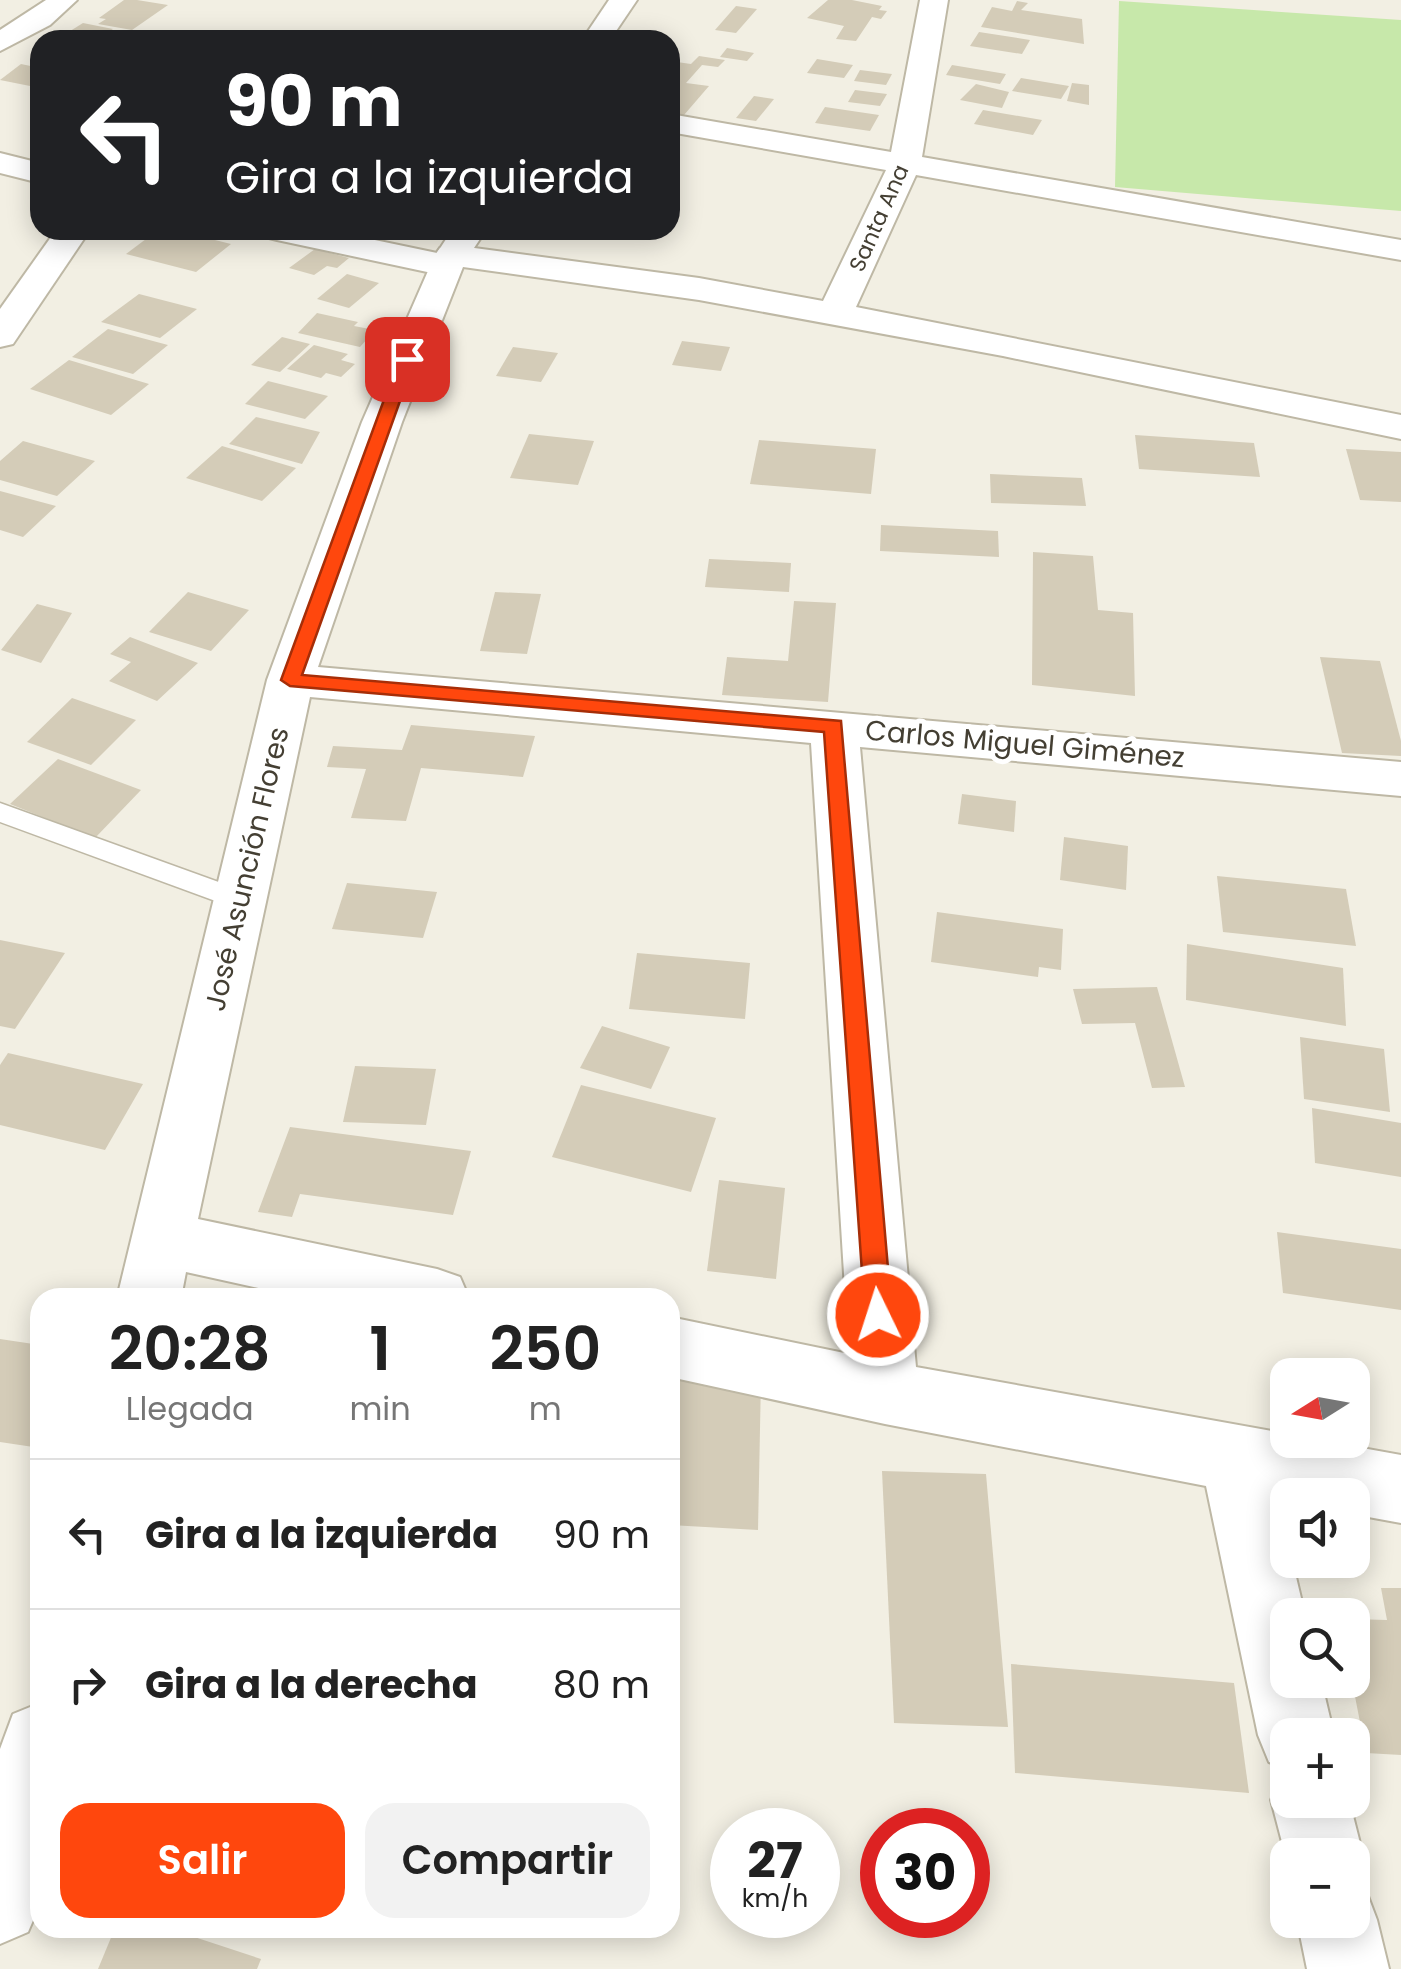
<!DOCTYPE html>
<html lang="es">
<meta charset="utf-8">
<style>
body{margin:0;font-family:Poppins,sans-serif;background:#f2f2f2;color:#222;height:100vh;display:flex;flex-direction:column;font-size:38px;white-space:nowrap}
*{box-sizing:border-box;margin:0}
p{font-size:32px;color:#767676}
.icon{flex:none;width:55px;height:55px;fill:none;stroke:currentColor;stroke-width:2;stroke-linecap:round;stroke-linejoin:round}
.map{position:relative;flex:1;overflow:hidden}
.drawer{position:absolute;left:30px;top:1288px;width:650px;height:650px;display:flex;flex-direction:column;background:#fff;border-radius:30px;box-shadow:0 5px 25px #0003}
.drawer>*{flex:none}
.guide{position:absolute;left:30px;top:30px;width:650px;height:210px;border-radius:30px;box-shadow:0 5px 25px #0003;background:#202124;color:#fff;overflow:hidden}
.needle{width:65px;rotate:259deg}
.fabs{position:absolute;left:1270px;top:1358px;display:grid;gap:20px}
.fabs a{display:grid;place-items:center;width:100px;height:100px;border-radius:20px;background:#fff;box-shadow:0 5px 25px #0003;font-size:50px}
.speed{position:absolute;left:710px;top:1808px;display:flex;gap:20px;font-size:50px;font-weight:700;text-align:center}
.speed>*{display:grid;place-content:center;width:130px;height:130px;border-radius:50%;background:#fff;box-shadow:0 5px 25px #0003;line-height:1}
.speed small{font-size:25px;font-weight:400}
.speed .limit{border:15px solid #d22;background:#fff;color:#111}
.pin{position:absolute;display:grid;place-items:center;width:85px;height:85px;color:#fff;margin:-42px;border-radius:20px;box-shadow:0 5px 15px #0006}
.me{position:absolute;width:110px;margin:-55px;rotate:356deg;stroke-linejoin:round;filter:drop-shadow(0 0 8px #0008)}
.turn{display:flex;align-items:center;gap:35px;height:210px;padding:0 30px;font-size:45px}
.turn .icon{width:130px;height:130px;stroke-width:2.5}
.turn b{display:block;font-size:70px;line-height:85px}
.eta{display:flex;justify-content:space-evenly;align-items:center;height:170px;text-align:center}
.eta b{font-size:60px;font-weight:600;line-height:70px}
.primary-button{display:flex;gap:20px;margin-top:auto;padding:20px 30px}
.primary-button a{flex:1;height:115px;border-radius:30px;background:#ff470d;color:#fff;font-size:40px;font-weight:600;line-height:115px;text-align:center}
.primary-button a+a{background:#f2f2f2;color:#222}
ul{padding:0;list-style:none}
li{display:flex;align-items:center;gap:30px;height:150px;padding:0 30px;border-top:2px solid #e0e0e0}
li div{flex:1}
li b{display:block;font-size:38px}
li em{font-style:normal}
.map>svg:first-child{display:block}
.green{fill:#c7e8aa}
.building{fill:#d4ccb8}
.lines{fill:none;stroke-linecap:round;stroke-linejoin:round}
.service-casing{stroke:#beb8a5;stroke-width:3}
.minor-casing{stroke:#beb8a5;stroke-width:4}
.tertiary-casing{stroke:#beb8a5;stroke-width:4}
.service{fill:#fff;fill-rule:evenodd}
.minor{fill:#fff;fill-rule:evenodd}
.tertiary{fill:#fff;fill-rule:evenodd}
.route{fill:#ff470d;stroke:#a62e08;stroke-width:2.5}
.labels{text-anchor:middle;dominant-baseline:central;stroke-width:10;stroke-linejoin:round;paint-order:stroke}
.far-street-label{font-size:22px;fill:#443f33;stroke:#fff}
.street-label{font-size:28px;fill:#443f33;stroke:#fff}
</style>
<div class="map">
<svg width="1401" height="1969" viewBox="0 0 1401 1969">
<rect width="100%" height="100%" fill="#f2efe3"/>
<polygon class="green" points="1119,1 1401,20 1401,211 1115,187"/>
<g class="building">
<polygon points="124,0 137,0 168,5 132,30 98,24 106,19 99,18"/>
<polygon points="828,0 852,0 882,6 879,10 887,11 881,19 872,17 856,41 836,39 844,26 807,18"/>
<polygon points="1017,1 1028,3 1021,10 1082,19 1084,44 981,27 992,7 1012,11"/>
<polygon points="736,6 757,9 736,33 715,30"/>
<polygon points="83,23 113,29 95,40 59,38"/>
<polygon points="979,32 1030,40 1022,54 970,46"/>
<polygon points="727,48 754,53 747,61 720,57"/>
<polygon points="699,56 725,60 718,67 702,65 686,83 709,86 684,115 670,113 670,84 674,80 670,80 670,61 691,64"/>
<polygon points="817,59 853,65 844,78 807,73"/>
<polygon points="21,64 40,68 40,88 0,80"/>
<polygon points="952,65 1006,74 1000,84 946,75"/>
<polygon points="860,70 892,74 886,85 854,81"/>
<polygon points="1021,78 1069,86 1061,99 1012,91"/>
<polygon points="1072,83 1089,85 1089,105 1067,101"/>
<polygon points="976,84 1009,92 1002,108 960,100"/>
<polygon points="855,90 887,94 880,106 848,102"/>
<polygon points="754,96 774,99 756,121 736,118"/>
<polygon points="825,107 879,115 870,131 815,123"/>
<polygon points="983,110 1042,120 1033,135 974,124"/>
<polygon points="158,230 175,230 231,244 196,272 126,254"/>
<polygon points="315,249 349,258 337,268 327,266 314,275 289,268"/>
<polygon points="347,274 379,283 349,308 317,299"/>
<polygon points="139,294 197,309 160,338 101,322"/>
<polygon points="317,313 358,322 354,326 375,330 360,347 298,333"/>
<polygon points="108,329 168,345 133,374 72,357"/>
<polygon points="282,337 310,344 280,372 251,365"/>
<polygon points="682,341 730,347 721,371 672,365"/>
<polygon points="314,345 348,354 341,360 355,364 341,377 326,373 321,378 287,369"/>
<polygon points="513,347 558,353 541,382 496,376"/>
<polygon points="69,360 149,384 111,415 30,389"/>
<polygon points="268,381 328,396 305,419 245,404"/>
<polygon points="256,417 320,432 302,464 229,444"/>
<polygon points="529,434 594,441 578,485 510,478"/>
<polygon points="1135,435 1254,443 1260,477 1139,469"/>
<polygon points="759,440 876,449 871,494 750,484"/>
<polygon points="23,441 95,461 57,496 0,480 0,461"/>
<polygon points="222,446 296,468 262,501 186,478"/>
<polygon points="1346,449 1401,452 1401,502 1360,500"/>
<polygon points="990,474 1082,478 1086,506 991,503"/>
<polygon points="0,491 56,506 23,537 0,530"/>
<polygon points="881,525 998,531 999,557 880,551"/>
<polygon points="1033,552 1093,556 1098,610 1133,613 1135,696 1032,685"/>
<polygon points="709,559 791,563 789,592 705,587"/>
<polygon points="188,592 249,610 211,651 149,632"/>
<polygon points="495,592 541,594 527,654 480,651"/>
<polygon points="794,601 836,603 828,702 722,695 727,657 788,661"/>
<polygon points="37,604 72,613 41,663 1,650"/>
<polygon points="130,637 198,663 157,701 109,681 131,662 110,654"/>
<polygon points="1320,657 1380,661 1401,741 1401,756 1342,753"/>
<polygon points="72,698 136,720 91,765 27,742"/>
<polygon points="411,725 535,736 523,777 421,768 406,821 351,818 366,769 327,767 333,746 402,750"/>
<polygon points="58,759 141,790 95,838 10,804"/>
<polygon points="962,794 1016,801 1014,832 958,824"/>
<polygon points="1064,837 1128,846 1126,890 1060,880"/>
<polygon points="1217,876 1346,889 1356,946 1223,932"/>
<polygon points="347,883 437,892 423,938 332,929"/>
<polygon points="937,912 1063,929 1061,970 1039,967 1038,977 931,962"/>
<polygon points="0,940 65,953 15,1029 0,1026"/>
<polygon points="1187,944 1343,968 1346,1026 1186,1000"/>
<polygon points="637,953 750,963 745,1019 629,1009"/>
<polygon points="1157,987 1185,1087 1152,1088 1135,1023 1082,1024 1073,989"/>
<polygon points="602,1026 670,1047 651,1089 580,1068"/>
<polygon points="1300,1037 1384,1049 1390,1112 1304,1099"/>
<polygon points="8,1053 143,1084 105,1150 0,1125 0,1065"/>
<polygon points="355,1066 436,1069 426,1125 343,1122"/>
<polygon points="581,1085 716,1118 691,1192 552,1157"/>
<polygon points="1312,1108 1401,1123 1401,1177 1315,1163"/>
<polygon points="290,1127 471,1151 453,1215 300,1194 292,1217 258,1212"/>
<polygon points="719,1180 785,1188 776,1279 707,1271"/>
<polygon points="1277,1232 1401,1249 1401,1310 1283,1293"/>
<polygon points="0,1339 40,1345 40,1448 0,1442"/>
<polygon points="670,1374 761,1378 758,1530 670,1525"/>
<polygon points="882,1471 986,1474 1008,1727 894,1723"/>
<polygon points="1381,1588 1401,1588 1401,1755 1366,1753 1352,1681 1352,1619 1387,1620"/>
<polygon points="1011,1664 1234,1683 1249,1793 1015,1773"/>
<polygon points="115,1928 167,1928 261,1959 257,1969 98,1969"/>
</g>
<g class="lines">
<g class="service-casing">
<polygon id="service" points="0,803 249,893 253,900 249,907 240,910 0,822"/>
</g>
<g class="minor-casing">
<g id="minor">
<polygon points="46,0 77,0 50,25 0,51 0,30"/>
<polygon points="920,0 948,0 922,157 1401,240 1401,260 916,175 856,307 1401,415 1401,439 1003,356 699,300 463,267 402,422 318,667 1401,762 1401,796 860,747 916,1367 1288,1434 1288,1440 1318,1440 1401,1455 1401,1523 1352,1514 1352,1495 1288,1495 1288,1501 1278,1500 1288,1540 1288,1560 1292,1560 1305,1615 1288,1615 1288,1680 1321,1680 1334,1735 1288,1735 1288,1769 1269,1762 1258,1735 1206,1486 885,1424 670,1377 670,1317 849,1354 811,743 310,697 198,1219 437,1269 460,1277 469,1298 303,1298 186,1272 181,1298 117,1298 267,680 362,422 435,255 440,248 452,245 699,278 823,301 886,170 670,132 670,114 891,152"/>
<polygon points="56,230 90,230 13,344 0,347 0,309"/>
<polygon points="40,1703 40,1904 28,1932 0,1944 0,1749 13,1714"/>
<polygon points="1288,1771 1288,1800 1349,1800 1363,1855 1352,1879 1352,1855 1288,1855 1288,1865 1271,1800 1283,1773"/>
<polygon points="1352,1886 1366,1891 1377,1920 1389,1969 1307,1969 1297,1920 1352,1920"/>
</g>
</g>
<g class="tertiary-casing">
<g id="tertiary">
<polygon points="609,0 637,0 610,40 582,40"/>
<polygon points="0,153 40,163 40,183 0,173"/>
<polygon points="260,230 327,230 437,253 452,230 486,230 458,272 446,276 277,240 265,237"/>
</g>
</g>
<use href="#service" class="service"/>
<use href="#minor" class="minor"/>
<use href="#tertiary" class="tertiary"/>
</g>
<polygon class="route" points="407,355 415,359 302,675 841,721 892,1315 888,1323 878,1327 869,1323 865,1315 824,732 290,686 281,680 399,359"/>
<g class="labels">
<g class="far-street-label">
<text transform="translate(879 218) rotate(-66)">Santa Ana</text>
</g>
<g class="street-label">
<text transform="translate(1025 744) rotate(5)">Carlos Miguel Giménez</text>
<text transform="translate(247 869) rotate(-77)">José Asunción Flores</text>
</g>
</g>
</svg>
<div class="fabs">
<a><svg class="needle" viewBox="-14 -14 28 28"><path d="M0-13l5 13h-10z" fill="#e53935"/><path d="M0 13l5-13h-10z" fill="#767676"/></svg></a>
<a><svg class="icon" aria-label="sound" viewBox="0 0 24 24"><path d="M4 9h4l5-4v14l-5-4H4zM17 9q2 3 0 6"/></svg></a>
<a><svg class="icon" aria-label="search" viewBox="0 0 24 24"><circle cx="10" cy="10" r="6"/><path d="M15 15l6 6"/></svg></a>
<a>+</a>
<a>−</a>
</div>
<div class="speed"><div>27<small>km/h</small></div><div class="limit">30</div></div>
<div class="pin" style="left:407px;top:359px;background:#d93025"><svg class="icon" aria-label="arrive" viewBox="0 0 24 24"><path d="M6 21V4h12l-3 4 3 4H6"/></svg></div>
<svg class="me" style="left:878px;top:1315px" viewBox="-20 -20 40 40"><circle r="17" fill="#ff470d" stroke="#fff" stroke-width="3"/><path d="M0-11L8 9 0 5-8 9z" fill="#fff"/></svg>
<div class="guide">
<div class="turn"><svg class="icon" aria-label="left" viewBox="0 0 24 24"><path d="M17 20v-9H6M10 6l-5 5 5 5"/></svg><div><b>90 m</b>Gira a la izquierda</div></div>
</div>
<section class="drawer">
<div class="eta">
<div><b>20:28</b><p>Llegada</p></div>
<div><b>1</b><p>min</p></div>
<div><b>250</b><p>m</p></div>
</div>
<ul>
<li><svg class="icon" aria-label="left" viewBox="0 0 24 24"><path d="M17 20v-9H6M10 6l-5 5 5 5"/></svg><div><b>Gira a la izquierda</b></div><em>90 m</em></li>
<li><svg class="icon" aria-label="right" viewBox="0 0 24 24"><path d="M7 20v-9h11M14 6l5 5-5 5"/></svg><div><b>Gira a la derecha</b></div><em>80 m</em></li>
</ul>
<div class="primary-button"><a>Salir</a><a>Compartir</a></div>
</section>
</div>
